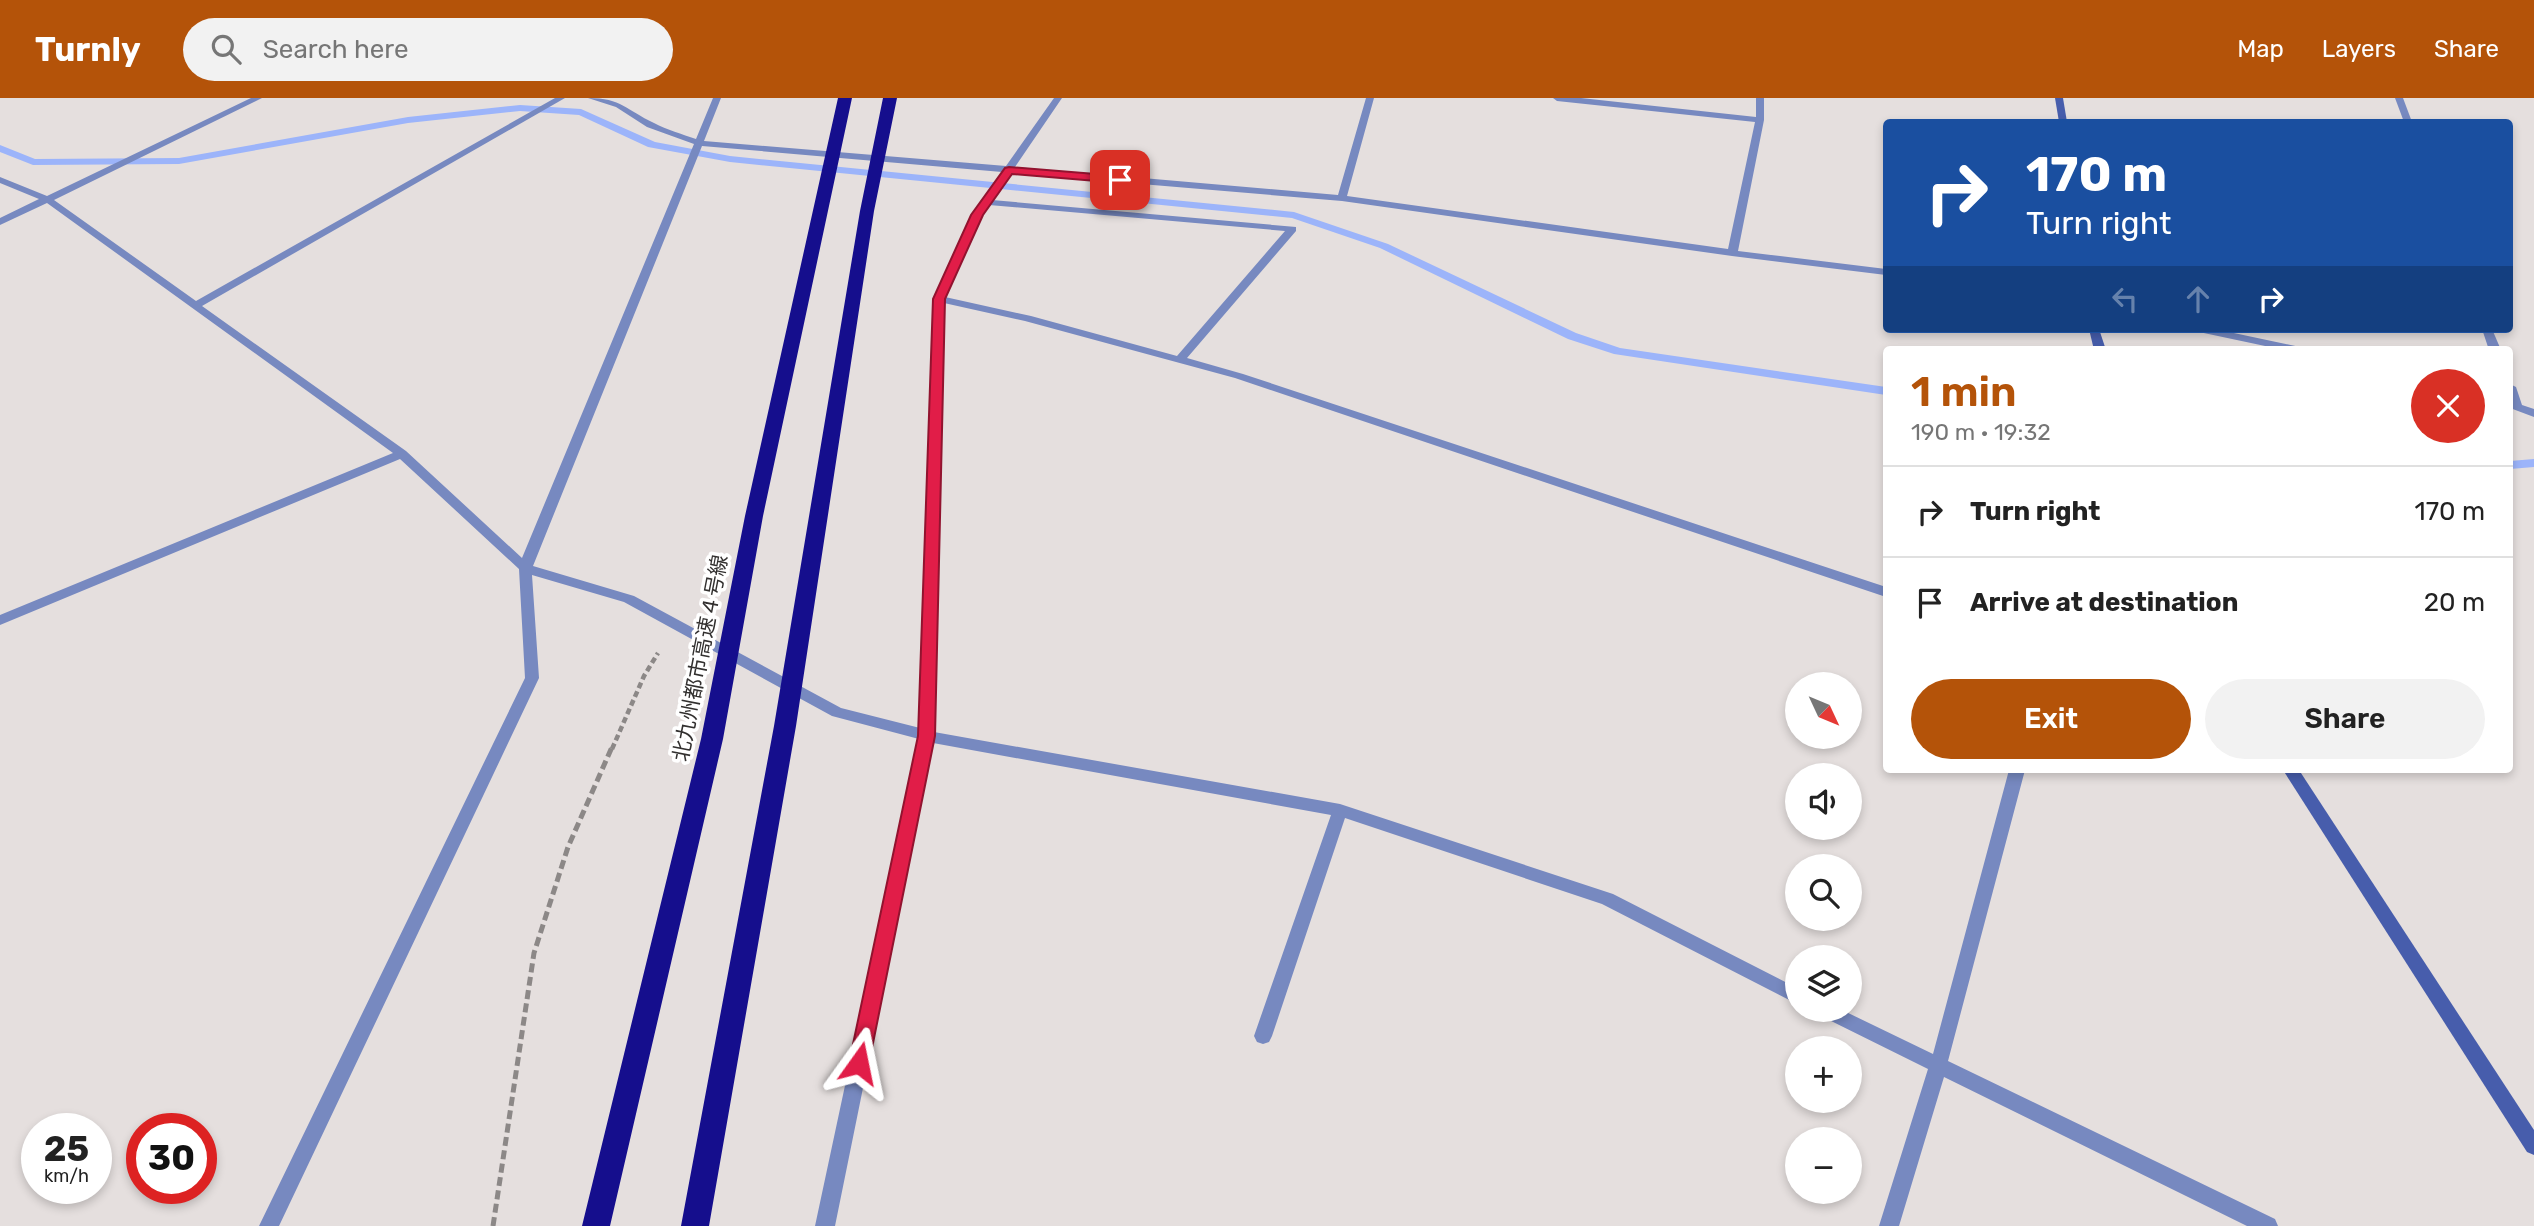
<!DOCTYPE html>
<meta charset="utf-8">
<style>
body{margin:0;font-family:Rubik,"Noto Sans JP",sans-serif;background:#f2f2f2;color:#222;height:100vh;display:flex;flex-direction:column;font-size:26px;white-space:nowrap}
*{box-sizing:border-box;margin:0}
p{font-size:23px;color:#767676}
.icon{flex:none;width:38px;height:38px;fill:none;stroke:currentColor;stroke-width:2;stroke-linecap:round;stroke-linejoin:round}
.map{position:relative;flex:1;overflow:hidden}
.drawer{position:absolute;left:1883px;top:248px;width:630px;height:427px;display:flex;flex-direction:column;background:#fff;border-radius:7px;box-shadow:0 4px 10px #0003}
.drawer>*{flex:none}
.top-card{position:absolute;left:1883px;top:21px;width:630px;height:214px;border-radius:7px;box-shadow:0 4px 10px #0003;background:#1a4fa0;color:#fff;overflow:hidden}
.needle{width:46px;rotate:134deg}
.fabs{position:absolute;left:1785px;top:574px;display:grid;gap:14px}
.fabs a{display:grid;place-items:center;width:77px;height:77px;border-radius:50%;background:#fff;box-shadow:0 4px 10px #0003;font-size:35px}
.speed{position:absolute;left:21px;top:1015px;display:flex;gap:14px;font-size:35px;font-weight:700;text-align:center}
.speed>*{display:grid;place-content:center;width:91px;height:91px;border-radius:50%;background:#fff;box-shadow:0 4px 10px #0003;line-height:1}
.speed small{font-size:18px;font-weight:400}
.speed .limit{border:10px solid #d22;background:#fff;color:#111}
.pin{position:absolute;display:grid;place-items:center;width:60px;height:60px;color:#fff;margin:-30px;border-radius:14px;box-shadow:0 4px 10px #0006}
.me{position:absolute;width:77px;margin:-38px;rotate:12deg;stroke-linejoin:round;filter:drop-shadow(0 0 5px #0008)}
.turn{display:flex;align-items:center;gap:24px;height:147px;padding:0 28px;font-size:32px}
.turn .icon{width:91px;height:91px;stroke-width:2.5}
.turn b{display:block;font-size:49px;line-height:60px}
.lanes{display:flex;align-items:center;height:66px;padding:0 28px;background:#0003;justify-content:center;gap:35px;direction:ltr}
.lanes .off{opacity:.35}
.round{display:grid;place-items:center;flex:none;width:74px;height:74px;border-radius:37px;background:#f2f2f2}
.overview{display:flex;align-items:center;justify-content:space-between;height:119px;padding:0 28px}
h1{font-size:42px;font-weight:600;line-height:52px;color:#b45309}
.primary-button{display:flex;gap:14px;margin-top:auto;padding:14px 28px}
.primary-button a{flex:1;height:80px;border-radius:42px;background:#b45309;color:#fff;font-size:28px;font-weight:600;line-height:80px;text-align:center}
.primary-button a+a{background:#f2f2f2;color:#222}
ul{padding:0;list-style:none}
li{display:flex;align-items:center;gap:21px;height:91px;padding:0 28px;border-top:2px solid #e0e0e0}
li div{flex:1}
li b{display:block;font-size:26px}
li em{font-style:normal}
header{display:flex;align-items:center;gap:42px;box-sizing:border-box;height:98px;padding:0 35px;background:#b45309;color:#fff}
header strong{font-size:33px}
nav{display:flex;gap:38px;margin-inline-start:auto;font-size:24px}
.search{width:490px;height:63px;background:#f2f2f2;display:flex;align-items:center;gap:18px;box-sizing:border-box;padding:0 24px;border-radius:38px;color:#767676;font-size:26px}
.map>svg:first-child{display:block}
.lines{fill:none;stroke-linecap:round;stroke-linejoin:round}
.stream{fill:#9cb4fa;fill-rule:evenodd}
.path-far1{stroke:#8c8887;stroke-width:4.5;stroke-dasharray:6 3.5;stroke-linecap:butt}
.path{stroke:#8c8887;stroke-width:5;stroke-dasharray:9 4.5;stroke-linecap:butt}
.street{fill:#7789c0;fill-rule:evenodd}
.secondary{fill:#475dac;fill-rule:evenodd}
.highway{fill:#150e8d;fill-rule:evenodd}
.route{fill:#e11d48;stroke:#92132f;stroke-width:2}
.labels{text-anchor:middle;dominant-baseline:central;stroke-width:7;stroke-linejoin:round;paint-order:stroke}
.street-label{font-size:21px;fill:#32302f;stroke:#fff}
</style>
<header>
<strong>Turnly</strong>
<div class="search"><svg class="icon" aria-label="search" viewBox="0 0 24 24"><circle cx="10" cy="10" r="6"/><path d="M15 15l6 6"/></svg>Search here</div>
<nav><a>Map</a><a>Layers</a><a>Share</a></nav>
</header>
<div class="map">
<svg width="2534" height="1128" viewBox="0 0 2534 1128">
<rect width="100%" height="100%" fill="#e5dfde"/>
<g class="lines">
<g class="stream">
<polygon points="520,7 581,11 655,44 730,58 1294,114 1388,146 1576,235 1620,250 1886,289 1886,297 1614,256 1568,241 1380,150 1292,120 730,64 648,49 579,17 520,13 408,25 179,66 33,67 0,54 0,47 35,61 179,60 408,19"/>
<polygon points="2534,361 2534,369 2510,371 2510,363"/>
</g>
<polyline class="path-far1" points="612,651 644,578 658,555"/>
<polyline class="path" points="493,1128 534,855 568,749 612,649"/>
<g class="street">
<path d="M251,0H262L54,102L196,203L555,0H565L202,208L406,353L522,460L694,46L647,29L616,9L588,0C622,0 626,12 654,25C667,32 682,36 696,41L713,0H721L704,43L1006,68L1054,0H1062L1015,69L1338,97L1366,0H1374L1347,98L1728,151L1755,24L1557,3L1553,0H1581L1756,19V0H1764V22L1738,153L1886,171V177L1732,158L1342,103L1011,75L992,102L1296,129V133L1187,260L1243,276L1886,489V499L1235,280L1025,223L944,205L934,634L1340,706L1613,796L1797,890V906L1602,806L1345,720L1272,938L1269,944L1263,946L1257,944L1254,938L1331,717L933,645L835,1128H815L919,641L832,618L624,504L532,477L539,580L279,1128H259L525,580L519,471L400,361L0,527V517L393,355L47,105L0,127V120L39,101L0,85V79L47,98ZM702,48L1002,74L972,117L934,201L920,630L841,610L634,498L533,468ZM989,107L1285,133L1177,258L1031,218L945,199L982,117Z"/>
<polygon points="2395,0 2403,0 2412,24 2404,24"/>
<polygon points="2194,231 2215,231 2300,249 2306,252 2284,252 2199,234"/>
<polygon points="2482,231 2492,231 2501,252 2489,252"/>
<polygon points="2510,286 2516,289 2522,307 2534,311 2534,319 2510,310"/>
<polygon points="2009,672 2025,672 1948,963 2275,1121 2278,1128 2247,1128 1944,979 1899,1128 1879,1128 1928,971 1819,917 1816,912 1842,912 1933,956"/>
</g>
<g class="secondary">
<polygon points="2055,0 2063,0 2067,24 2059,24"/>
<polygon points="2089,231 2099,231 2106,252 2094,252"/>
<polygon points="2283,672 2299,672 2534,1032 2534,1057 2527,1054"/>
</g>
<g class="highway">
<polygon points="838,0 852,0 763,418 723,641 610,1128 582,1128 701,641 745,418"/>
<polygon points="883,0 897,0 874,113 796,628 709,1128 681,1128 774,628 860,113"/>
</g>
</g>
<polygon class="route" points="1009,69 1120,78 1126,82 1120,85 1012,76 983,117 945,201 935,638 869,965 866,971 859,974 852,971 849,965 918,638 933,201 971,117 1005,70"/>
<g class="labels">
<g class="street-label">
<text transform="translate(700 560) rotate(-79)">北九州都市高速４号線</text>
</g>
</g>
</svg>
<div class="fabs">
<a><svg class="needle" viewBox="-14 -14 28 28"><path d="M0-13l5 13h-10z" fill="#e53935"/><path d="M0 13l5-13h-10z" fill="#767676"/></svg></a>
<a><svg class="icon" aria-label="sound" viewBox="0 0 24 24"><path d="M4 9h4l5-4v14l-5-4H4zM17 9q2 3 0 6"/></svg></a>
<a><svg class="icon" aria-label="search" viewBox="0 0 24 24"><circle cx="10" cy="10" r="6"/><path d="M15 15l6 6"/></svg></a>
<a><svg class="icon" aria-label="layers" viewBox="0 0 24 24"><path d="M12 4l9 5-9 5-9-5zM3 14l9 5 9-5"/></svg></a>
<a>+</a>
<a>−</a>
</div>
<div class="speed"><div>25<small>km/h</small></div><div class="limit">30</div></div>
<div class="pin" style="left:1120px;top:82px;background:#d93025"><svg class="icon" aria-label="arrive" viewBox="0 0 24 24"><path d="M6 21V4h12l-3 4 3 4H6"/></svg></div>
<svg class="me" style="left:859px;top:965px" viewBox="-20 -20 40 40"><path d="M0-17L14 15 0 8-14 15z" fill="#e11d48" stroke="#fff" stroke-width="4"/></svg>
<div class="top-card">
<div class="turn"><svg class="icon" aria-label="right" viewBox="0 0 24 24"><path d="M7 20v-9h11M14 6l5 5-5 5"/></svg><div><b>170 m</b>Turn right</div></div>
<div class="lanes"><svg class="icon off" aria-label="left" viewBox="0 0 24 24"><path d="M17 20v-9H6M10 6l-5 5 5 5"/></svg><svg class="icon off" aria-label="ahead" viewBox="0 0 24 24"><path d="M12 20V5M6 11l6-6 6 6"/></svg><svg class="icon" aria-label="right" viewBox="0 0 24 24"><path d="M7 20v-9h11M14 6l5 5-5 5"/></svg></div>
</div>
<section class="drawer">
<div class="overview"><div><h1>1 min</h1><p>190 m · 19:32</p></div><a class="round" style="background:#d93025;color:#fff"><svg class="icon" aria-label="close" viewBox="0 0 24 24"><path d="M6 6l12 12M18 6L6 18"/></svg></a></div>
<ul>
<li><svg class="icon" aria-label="right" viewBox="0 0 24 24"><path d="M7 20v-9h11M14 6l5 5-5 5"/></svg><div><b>Turn right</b></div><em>170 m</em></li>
<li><svg class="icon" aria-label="arrive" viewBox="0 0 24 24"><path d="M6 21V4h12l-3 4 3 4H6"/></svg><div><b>Arrive at destination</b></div><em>20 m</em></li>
</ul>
<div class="primary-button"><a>Exit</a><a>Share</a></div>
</section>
</div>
